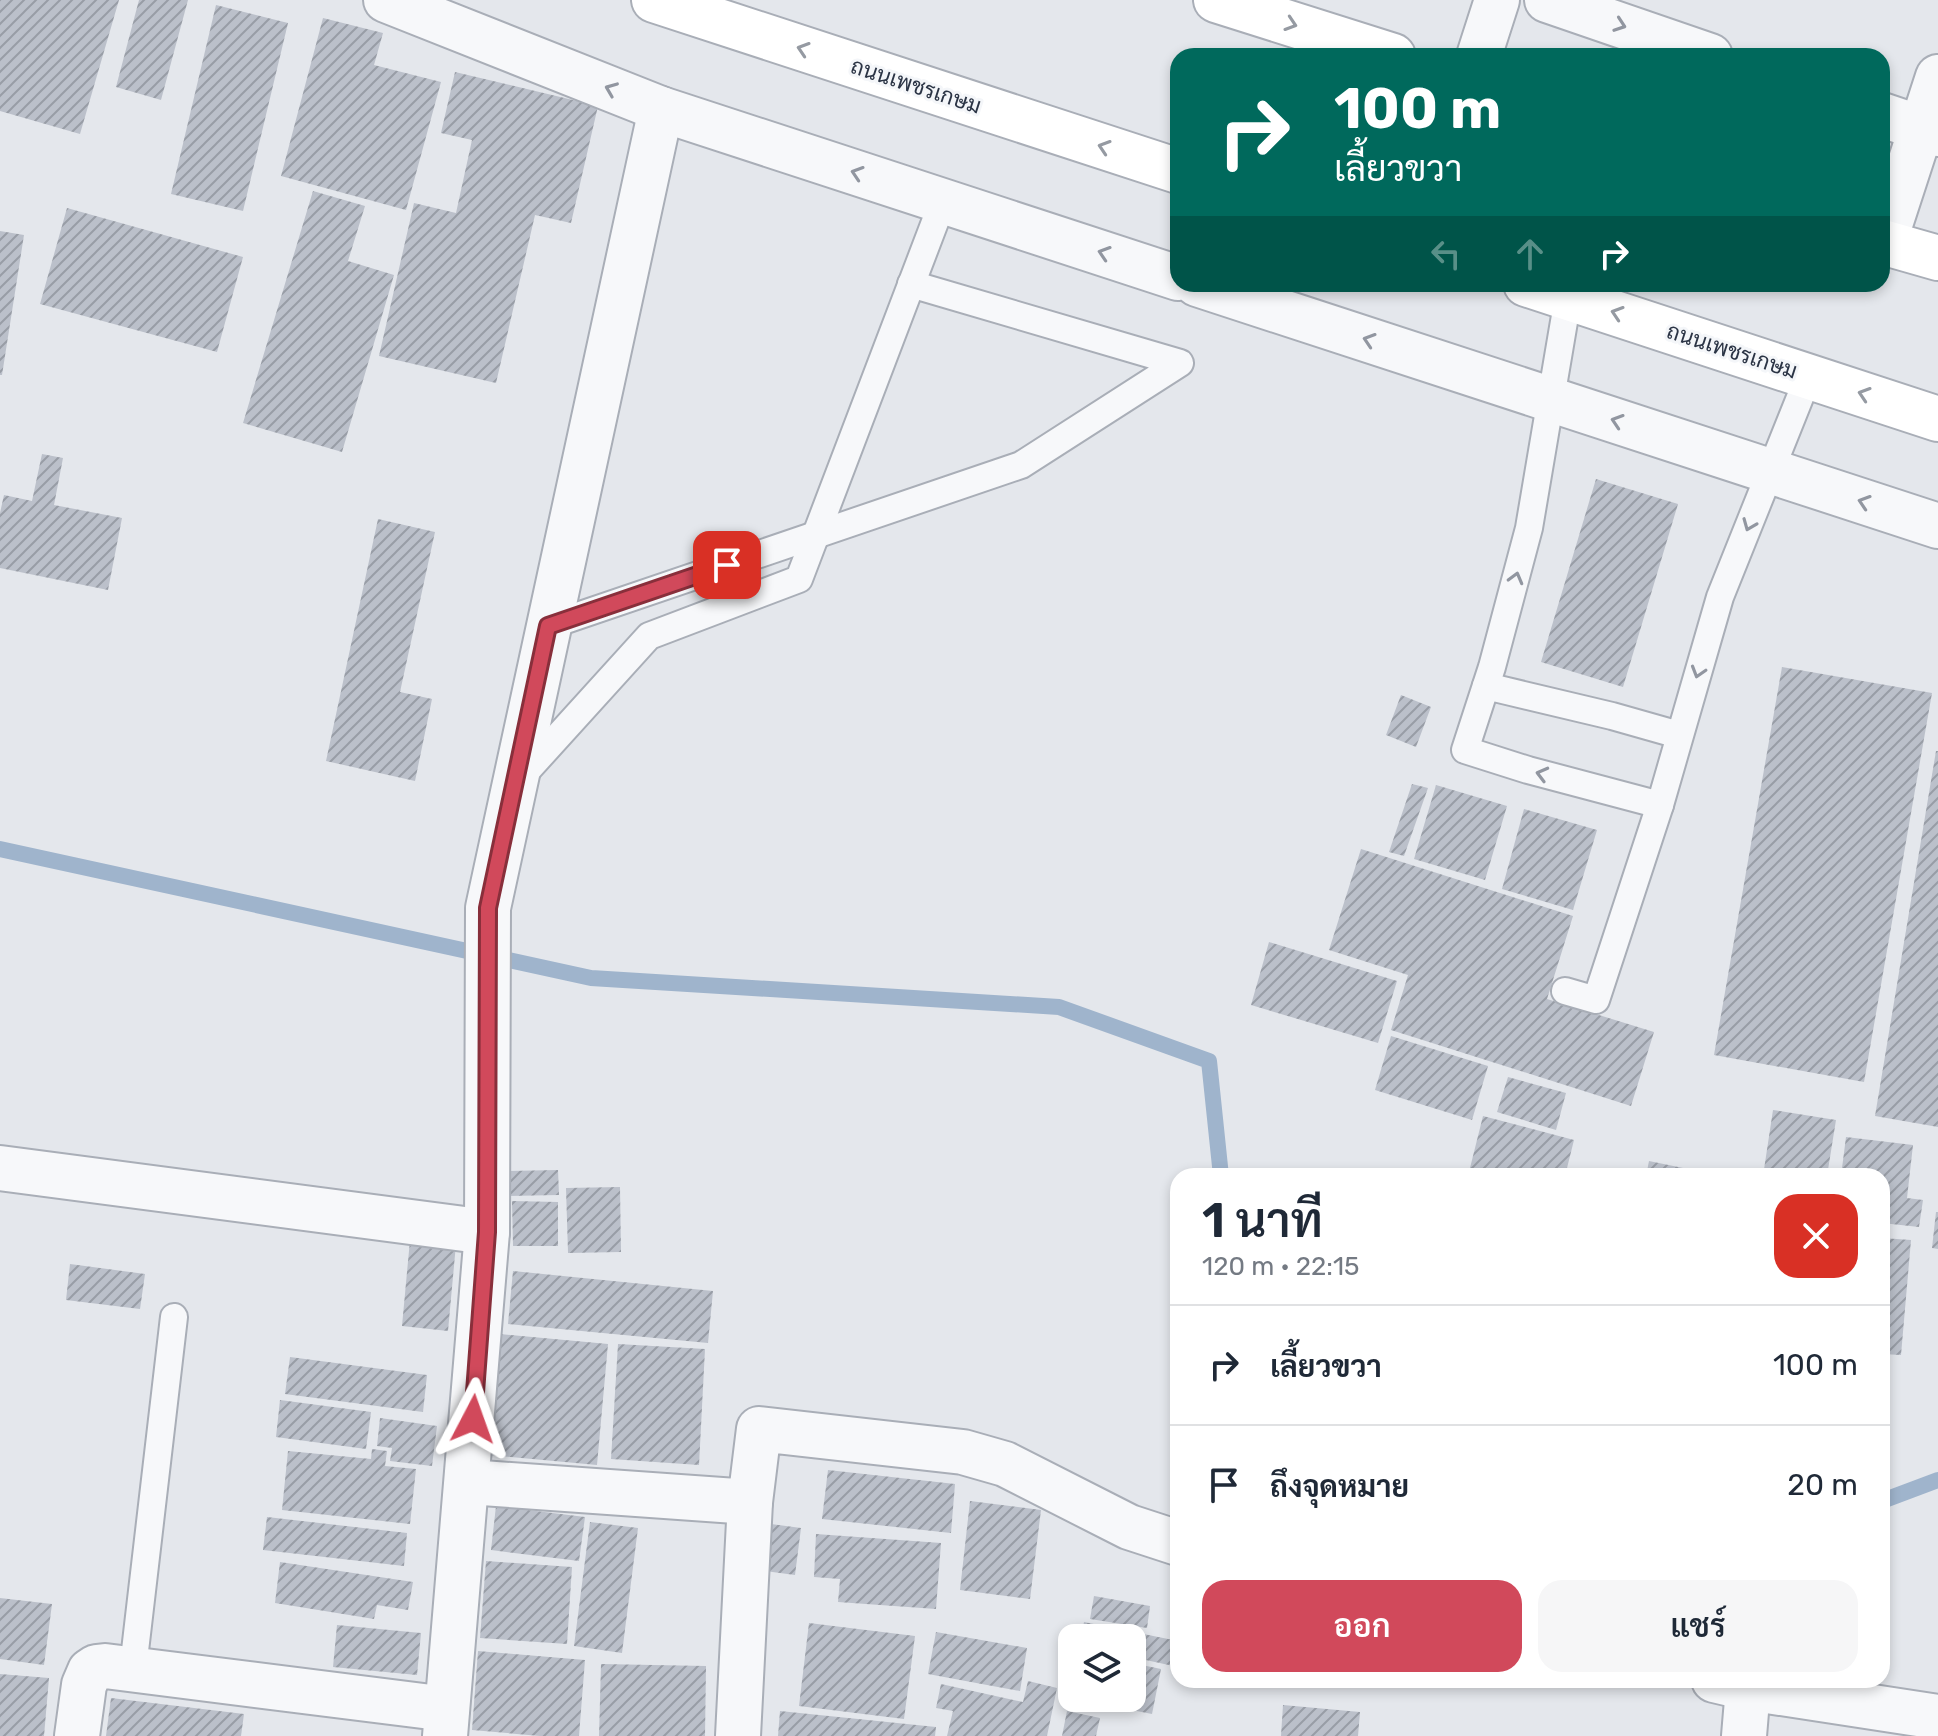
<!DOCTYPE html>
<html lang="th">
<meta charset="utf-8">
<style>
body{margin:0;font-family:Rubik,Sarabun,sans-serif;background:#f6f6f7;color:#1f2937;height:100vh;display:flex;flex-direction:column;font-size:30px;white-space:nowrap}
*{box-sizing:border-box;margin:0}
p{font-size:26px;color:#747a83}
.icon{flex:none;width:44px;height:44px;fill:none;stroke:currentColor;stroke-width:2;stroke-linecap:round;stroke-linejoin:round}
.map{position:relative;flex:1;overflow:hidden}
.details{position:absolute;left:1170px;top:1168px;width:720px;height:520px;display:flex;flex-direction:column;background:#fff;border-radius:24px;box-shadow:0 4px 12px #0003}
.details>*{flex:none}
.top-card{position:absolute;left:1170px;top:48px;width:720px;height:244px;border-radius:24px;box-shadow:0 4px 12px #0003;background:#00695c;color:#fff;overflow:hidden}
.fabs{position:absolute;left:1058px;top:1624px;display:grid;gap:16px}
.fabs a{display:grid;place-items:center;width:88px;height:88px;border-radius:16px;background:#fff;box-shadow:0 4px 12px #0003;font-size:40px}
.pin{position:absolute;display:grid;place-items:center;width:68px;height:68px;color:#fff;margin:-34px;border-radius:16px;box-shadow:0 4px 12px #0006}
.me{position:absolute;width:88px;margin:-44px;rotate:4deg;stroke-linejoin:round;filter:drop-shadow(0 0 6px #0008)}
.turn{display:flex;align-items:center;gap:28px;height:168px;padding:0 32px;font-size:36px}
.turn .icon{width:104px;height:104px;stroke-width:2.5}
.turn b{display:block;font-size:56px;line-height:68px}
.lanes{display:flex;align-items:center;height:76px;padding:0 32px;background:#0003;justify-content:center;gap:40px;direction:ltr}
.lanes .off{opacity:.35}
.round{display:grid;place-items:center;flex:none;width:84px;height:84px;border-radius:24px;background:#f6f6f7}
.summary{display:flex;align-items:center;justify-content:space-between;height:136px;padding:0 32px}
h1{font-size:48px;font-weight:600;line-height:60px}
.button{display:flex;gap:16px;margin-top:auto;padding:16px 32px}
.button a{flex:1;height:92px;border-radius:24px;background:#d1495b;color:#fff;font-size:32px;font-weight:600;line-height:92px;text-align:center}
.button a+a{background:#f6f6f7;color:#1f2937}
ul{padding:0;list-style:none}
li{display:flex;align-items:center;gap:24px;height:120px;padding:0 32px;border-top:2px solid #e0e1e3}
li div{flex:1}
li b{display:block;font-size:30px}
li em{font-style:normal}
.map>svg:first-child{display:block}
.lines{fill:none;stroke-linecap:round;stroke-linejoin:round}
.stream{stroke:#9fb4cc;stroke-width:16}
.building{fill:url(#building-hatch)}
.service-casing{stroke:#a9aeb7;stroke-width:30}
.minor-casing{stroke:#a9aeb7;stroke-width:48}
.tertiary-casing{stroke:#a9aeb7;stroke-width:48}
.secondary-casing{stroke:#a9aeb7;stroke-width:48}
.service{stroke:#f7f8fa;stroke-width:26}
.minor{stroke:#f7f8fa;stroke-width:44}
.tertiary{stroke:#f7f8fa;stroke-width:44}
.secondary{stroke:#fff;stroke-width:44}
.oneway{stroke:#959aa2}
.oneway2{stroke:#9196a0}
.route-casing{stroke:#882f3b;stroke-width:20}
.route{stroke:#d1495b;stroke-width:14}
.labels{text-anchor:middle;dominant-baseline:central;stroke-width:6;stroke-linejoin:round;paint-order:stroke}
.street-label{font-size:22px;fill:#2b3445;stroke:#f4f6f9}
</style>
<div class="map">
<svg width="1938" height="1736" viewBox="0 0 1938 1736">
<defs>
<pattern id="building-hatch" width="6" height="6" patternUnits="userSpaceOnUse" patternTransform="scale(2)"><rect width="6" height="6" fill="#bbc0ca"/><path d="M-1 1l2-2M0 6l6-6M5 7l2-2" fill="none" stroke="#989da6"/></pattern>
</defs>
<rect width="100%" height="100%" fill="#e4e7ec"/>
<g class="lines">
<g class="stream">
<polyline points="0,849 591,978 1059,1007 1209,1061 1221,1176"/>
<polyline points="1882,1501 1938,1480"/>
</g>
</g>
<g class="building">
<polygon points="0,0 119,0 80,134 0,111"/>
<polygon points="139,0 188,0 161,100 116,87"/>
<polygon points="216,5 288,23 243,211 171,194"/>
<polygon points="323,18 383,33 374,65 441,82 406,210 281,176"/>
<polygon points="455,72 598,106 571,223 535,215 496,383 379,356 414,203 456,213 472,140 441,133"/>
<polygon points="313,191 365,206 348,261 394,275 342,452 243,423"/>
<polygon points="67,208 243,257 217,352 40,304"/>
<polygon points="0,231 24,235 2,375 0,375"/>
<polygon points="42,454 63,458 54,505 122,518 108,590 0,568 0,513 4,495 32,501"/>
<polygon points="1596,479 1678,504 1623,687 1541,662"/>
<polygon points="378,519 435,532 400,692 432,699 415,781 326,761"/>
<polygon points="1782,667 1932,693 1864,1082 1714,1055"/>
<polygon points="1401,695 1431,707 1416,747 1386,735"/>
<polygon points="1936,751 1938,751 1938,1127 1875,1116"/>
<polygon points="1412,784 1428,788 1404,856 1389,852"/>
<polygon points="1436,785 1507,806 1485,880 1414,859"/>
<polygon points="1524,809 1597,830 1573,910 1502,889"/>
<polygon points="1361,849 1573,916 1547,999 1654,1032 1631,1106 1391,1030 1408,975 1329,950"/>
<polygon points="1269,942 1397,981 1378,1043 1251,1005"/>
<polygon points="1391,1036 1488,1066 1472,1120 1375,1090"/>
<polygon points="1508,1077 1566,1093 1556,1130 1497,1112"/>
<polygon points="1773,1110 1836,1120 1827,1176 1763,1176"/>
<polygon points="1483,1116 1574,1140 1565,1176 1468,1176"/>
<polygon points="1846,1137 1913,1145 1907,1198 1923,1200 1919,1227 1882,1223 1882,1176 1841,1176"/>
<polygon points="1649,1161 1717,1175 1717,1176 1646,1176"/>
<polygon points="558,1170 559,1195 507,1196 506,1171"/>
<polygon points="620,1187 621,1252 568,1253 566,1188"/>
<polygon points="512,1201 558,1202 558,1246 513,1246"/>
<polygon points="1936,1212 1938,1212 1938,1249 1932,1248"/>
<polygon points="1882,1238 1911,1240 1901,1355 1882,1354"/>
<polygon points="410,1240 456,1244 448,1331 402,1326"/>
<polygon points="70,1264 145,1274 140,1309 66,1300"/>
<polygon points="513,1271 713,1291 708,1343 508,1324"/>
<polygon points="500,1334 608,1344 597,1465 488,1455"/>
<polygon points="618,1344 705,1349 699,1465 611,1459"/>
<polygon points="290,1357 427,1375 423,1412 285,1394"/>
<polygon points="280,1400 371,1412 366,1449 276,1437"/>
<polygon points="380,1418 437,1426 432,1466 390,1461 392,1448 377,1446"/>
<polygon points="372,1449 387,1451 385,1466 416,1469 410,1524 282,1510 288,1451 371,1459"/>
<polygon points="828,1470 955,1484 951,1533 822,1519"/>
<polygon points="970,1501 1041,1510 1030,1599 960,1590"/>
<polygon points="496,1506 585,1517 579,1561 491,1550"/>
<polygon points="267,1517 407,1533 404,1566 263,1550"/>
<polygon points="590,1522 638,1528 622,1653 574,1646"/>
<polygon points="771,1524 801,1528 795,1575 765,1571"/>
<polygon points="816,1534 941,1543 936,1609 838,1602 840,1579 814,1577"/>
<polygon points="486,1561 572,1567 567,1644 480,1638"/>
<polygon points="280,1562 413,1582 408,1610 377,1605 374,1619 275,1603"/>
<polygon points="1094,1596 1150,1606 1147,1628 1090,1619"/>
<polygon points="0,1598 52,1604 44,1665 0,1659"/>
<polygon points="1084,1622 1178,1641 1178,1667 1132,1657 1132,1638 1081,1638"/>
<polygon points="809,1623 915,1636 904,1719 799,1706"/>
<polygon points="337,1625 421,1633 417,1675 333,1667"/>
<polygon points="936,1632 1027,1648 1020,1691 928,1674"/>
<polygon points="478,1651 585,1660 579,1736 540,1736 472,1730"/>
<polygon points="1132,1663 1161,1669 1152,1714 1076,1699 1132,1698"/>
<polygon points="601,1664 706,1666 705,1736 599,1736"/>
<polygon points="0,1674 49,1678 44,1736 0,1736"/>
<polygon points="1028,1681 1057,1688 1047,1736 947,1736 953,1711 936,1708 941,1684 1023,1702"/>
<polygon points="111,1698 244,1714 241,1736 106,1736"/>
<polygon points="1283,1705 1360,1712 1358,1736 1281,1736"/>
<polygon points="780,1711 936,1727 935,1736 778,1736"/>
<polygon points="1067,1711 1100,1718 1096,1736 1062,1736"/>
</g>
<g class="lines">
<g class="service-casing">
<g id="service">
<polyline points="1568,298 1529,528 1492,667 1465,750 1528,770 1660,805 1720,597 1809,375"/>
<polyline points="548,626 1021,465 1180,363 911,284"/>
<polyline points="1486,686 1612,716 1679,735"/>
<polyline points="522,776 649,636 799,579 943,201"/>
<polyline points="1565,991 1596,1000 1660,805"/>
<polyline points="133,1668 174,1317"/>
</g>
</g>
<g class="minor-casing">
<g id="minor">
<polyline points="1479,56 1497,0"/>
<polyline points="1884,243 1938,77"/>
<polyline points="0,1168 487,1232"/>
<polyline points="468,1482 750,1502 759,1429 963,1452 1005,1464 1129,1527 1178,1543"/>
<polyline points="1714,1680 1748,1688 1938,1717"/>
<polyline points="77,1736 84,1685 90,1671 96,1667 105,1666 447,1709"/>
<polyline points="445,1736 487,1232 488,908 661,109"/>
<polyline points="738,1736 750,1502"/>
<polyline points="1744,1736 1748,1688"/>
</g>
</g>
<g class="tertiary-casing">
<g id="tertiary">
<polyline points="386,0 661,109 1178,278"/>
<polyline points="1547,0 1710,56"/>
<polyline points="1882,115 1938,134"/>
<polyline points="1197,284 1938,526"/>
</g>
</g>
<g class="secondary-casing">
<g id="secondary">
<polyline points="654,0 1178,171"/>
<polyline points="1216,0 1393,56"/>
<polyline points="1882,242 1938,258"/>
<polyline points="1526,284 1938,419"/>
</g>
</g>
<use href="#service" class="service"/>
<use href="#minor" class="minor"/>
<use href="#tertiary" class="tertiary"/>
<use href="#secondary" class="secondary"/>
</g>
<defs><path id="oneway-chevron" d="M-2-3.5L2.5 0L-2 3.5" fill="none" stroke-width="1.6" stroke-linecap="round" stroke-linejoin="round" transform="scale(2)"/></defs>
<g class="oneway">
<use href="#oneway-chevron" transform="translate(1291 24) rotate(18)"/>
<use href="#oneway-chevron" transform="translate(803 49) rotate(-162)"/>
<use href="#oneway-chevron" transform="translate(1104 147) rotate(-162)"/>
<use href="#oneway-chevron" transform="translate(1617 313) rotate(-162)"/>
<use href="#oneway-chevron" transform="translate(1864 394) rotate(-162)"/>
</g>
<g class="oneway2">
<use href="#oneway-chevron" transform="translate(1620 25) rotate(19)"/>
<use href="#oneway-chevron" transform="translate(611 89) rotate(-158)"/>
<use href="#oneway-chevron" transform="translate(857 173) rotate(-162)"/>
<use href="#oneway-chevron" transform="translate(1104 253) rotate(-162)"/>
<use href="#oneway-chevron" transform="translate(1369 340) rotate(-162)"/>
<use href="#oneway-chevron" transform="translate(1617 421) rotate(-162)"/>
<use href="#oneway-chevron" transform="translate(1864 502) rotate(-162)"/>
<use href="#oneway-chevron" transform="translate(1749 525) rotate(112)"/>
<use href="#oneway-chevron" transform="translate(1516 578) rotate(-75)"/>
<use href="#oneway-chevron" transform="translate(1698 672) rotate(107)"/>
<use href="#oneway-chevron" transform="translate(1542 774) rotate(-165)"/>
</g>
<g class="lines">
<g class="route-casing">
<polyline id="route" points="473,1419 487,1232 488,908 548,626 727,565"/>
</g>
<use href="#route" class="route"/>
</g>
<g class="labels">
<g class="street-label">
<text transform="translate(916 86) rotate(18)">ถนนเพชรเกษม</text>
<text transform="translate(1732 351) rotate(18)">ถนนเพชรเกษม</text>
</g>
</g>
</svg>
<div class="fabs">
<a><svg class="icon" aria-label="layers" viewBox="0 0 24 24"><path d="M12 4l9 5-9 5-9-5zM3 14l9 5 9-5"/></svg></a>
</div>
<div class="pin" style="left:727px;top:565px;background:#d93025"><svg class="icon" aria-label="arrive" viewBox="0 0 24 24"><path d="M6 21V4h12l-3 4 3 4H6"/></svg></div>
<svg class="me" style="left:473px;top:1419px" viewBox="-20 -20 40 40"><path d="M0-17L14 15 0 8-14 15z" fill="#d1495b" stroke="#fff" stroke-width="4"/></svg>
<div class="top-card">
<div class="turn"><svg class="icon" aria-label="right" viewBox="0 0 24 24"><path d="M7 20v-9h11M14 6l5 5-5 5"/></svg><div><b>100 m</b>เลี้ยวขวา</div></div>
<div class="lanes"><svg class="icon off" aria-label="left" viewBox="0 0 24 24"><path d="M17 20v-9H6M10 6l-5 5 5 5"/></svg><svg class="icon off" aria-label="ahead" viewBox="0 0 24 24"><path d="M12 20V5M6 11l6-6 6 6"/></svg><svg class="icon" aria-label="right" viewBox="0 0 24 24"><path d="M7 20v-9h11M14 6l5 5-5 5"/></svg></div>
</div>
<section class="details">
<div class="summary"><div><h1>1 นาที</h1><p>120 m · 22:15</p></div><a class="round" style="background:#d93025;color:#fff"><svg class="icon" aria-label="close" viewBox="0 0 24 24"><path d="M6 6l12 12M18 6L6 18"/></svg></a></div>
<ul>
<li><svg class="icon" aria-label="right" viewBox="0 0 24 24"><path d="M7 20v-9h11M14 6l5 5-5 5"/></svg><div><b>เลี้ยวขวา</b></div><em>100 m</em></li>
<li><svg class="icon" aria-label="arrive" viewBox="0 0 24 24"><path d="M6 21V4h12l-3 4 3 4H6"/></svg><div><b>ถึงจุดหมาย</b></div><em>20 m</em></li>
</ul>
<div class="button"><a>ออก</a><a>แชร์</a></div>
</section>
</div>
